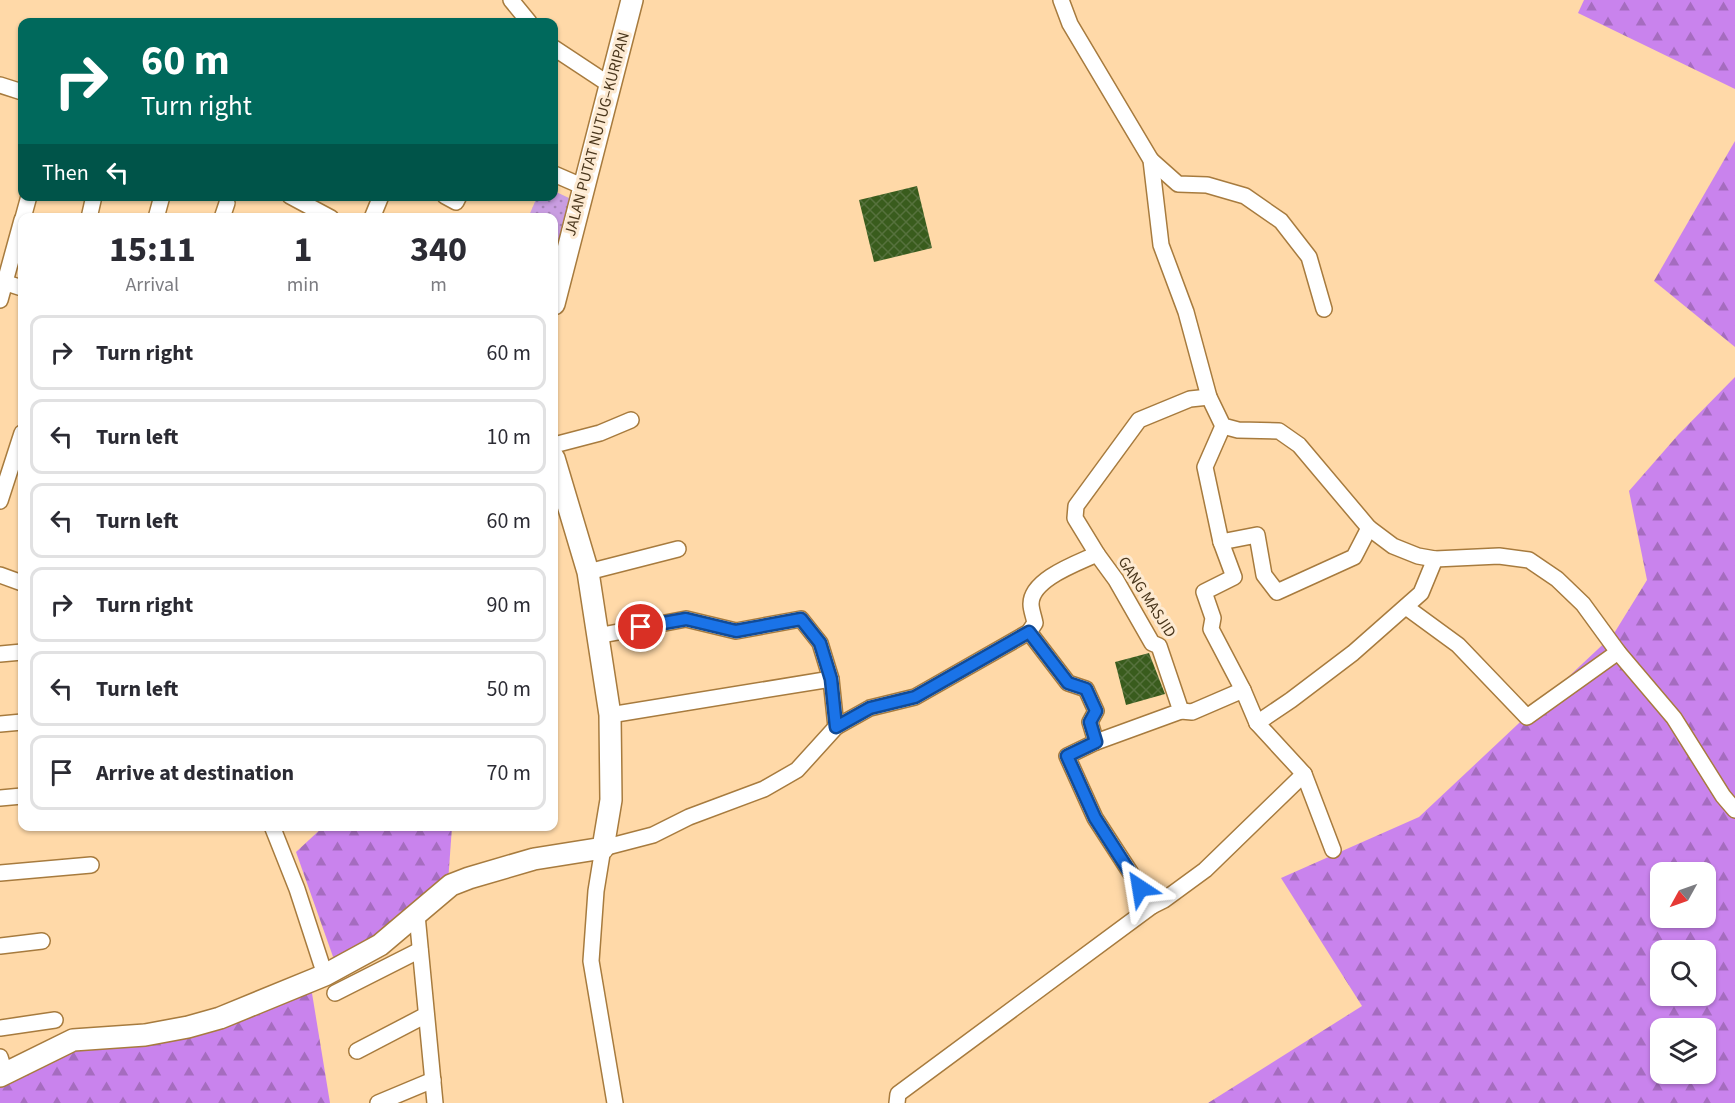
<!DOCTYPE html>
<meta charset="utf-8">
<style>
body{margin:0;font-family:"Source Sans 3",sans-serif;background:#f2f2f3;color:#2b2b33;height:100vh;display:flex;flex-direction:column;font-size:22px;white-space:nowrap}
*{box-sizing:border-box;margin:0}
p{font-size:20px;color:#7c7c81}
.icon{flex:none;width:33px;height:33px;fill:none;stroke:currentColor;stroke-width:2;stroke-linecap:round;stroke-linejoin:round}
.map{position:relative;flex:1;overflow:hidden}
.drawer{position:absolute;left:18px;top:213px;width:540px;height:618px;display:flex;flex-direction:column;background:#fff;border-radius:12px;box-shadow:0 2px 4px #0004}
.drawer>*{flex:none}
.banner{position:absolute;left:18px;top:18px;width:540px;height:183px;border-radius:12px;box-shadow:0 2px 4px #0004;background:#00695c;color:#fff;overflow:hidden}
.needle{width:39px;rotate:230deg}
.tools{position:absolute;left:1650px;top:862px;display:grid;gap:12px}
.tools a{display:grid;place-items:center;width:66px;height:66px;border-radius:12px;background:#fff;box-shadow:0 2px 4px #0004;font-size:30px}
.pin{position:absolute;display:grid;place-items:center;width:51px;height:51px;color:#fff;margin:-26px;border:3px solid #fff;border-radius:50%;box-shadow:0 2px 6px #0007}
.me{position:absolute;width:66px;margin:-33px;rotate:327deg;stroke-linejoin:round;filter:drop-shadow(0 0 4px #0008)}
.turn{display:flex;align-items:center;gap:21px;height:126px;padding:0 24px;font-size:27px}
.turn .icon{width:78px;height:78px;stroke-width:2.5}
.turn b{display:block;font-size:42px;line-height:51px}
.then{display:flex;align-items:center;height:57px;padding:0 24px;background:#0003;gap:12px;font-size:22px}
.eta{display:flex;justify-content:space-evenly;align-items:center;height:102px;text-align:center}
.eta b{font-size:36px;font-weight:700;line-height:42px}
ul{padding:0;list-style:none}
li{display:flex;align-items:center;gap:18px;height:75px;margin:0 12px 9px;padding:0 12px;border:3px solid #e1e1e2;border-radius:12px}
li div{flex:1}
li b{display:block;font-size:22px}
li em{font-style:normal}
.map>svg:first-child{display:block}
.grass{fill:url(#grass-dots)}
.forest{fill:url(#forest-firs);fill-rule:evenodd}
.building{fill:url(#building-cross-hatch)}
.lines{fill:none;stroke-linecap:round;stroke-linejoin:round}
.street-casing{stroke:#a77b3e;stroke-width:18}
.secondary-casing{stroke:#a77b3e;stroke-width:24}
.street{stroke:#fff;stroke-width:15}
.secondary{stroke:#fff;stroke-width:21}
.route-casing{stroke:#114b97;stroke-width:15}
.route{stroke:#1a73e8;stroke-width:10}
.labels{text-anchor:middle;dominant-baseline:central;stroke-width:6;stroke-linejoin:round;paint-order:stroke}
.street-label{font-size:16px;fill:#49361c;stroke:#fdead2}
</style>
<div class="map">
<svg width="1735" height="1103" viewBox="0 0 1735 1103">
<defs>
<pattern id="grass-dots" width="8" height="8" patternUnits="userSpaceOnUse" patternTransform="scale(1.5)"><rect width="8" height="8" fill="#c99de1"/><path d="M2 2h.1M6 6h.1" fill="none" stroke="#a581b6" stroke-width="1.8" stroke-linecap="round"/></pattern>
<pattern id="forest-firs" width="22" height="20" patternUnits="userSpaceOnUse" patternTransform="scale(1.5)"><rect width="22" height="20" fill="#c983ed"/><path d="M5 1l3.5 6h-7zM16 11l3.5 6h-7z" fill="#a56cbf"/></pattern>
<pattern id="building-cross-hatch" width="8" height="8" patternUnits="userSpaceOnUse" patternTransform="scale(1.5)"><rect width="8" height="8" fill="#395c1d"/><path d="M0 0l8 8M0 8l8-8" fill="none" stroke="#56713d"/></pattern>
</defs>
<rect width="100%" height="100%" fill="#ffd9a8"/>
<polygon class="grass" points="554,191 569,198 554,267 554,218 528,218 537,197 554,196"/>
<g class="forest">
<polygon points="1584,0 1735,0 1735,89 1578,13"/>
<polygon points="1735,141 1735,347 1654,281"/>
<path d="M1735,377V1103H1208L1362,1006L1281,878L1419,817L1613,635L1647,580L1629,491L1678,435ZM1660,873H1706V918H1660ZM1660,951H1706V996H1660ZM1660,1029H1706V1074H1660Z"/>
<polygon points="323,827 452,827 447,896 337,968 296,852"/>
<polygon points="310,981 330,1103 0,1103 0,1086 93,1041 150,1041"/>
</g>
<g class="building">
<polygon points="917,186 932,248 874,262 859,200"/>
<polygon points="1149,653 1165,694 1126,705 1115,662"/>
</g>
<g class="lines">
<g class="street-casing">
<g id="street">
<polyline points="511,0 529,22"/>
<polyline points="1061,0 1070,24 1151,160 1161,245 1186,312 1209,397 1223,426 1238,430 1279,431 1299,445 1369,528 1393,546 1418,556 1435,559 1499,556 1529,560 1557,579 1583,604 1618,652 1674,718 1723,796 1735,810"/>
<polyline points="554,48 610,85"/>
<polyline points="0,85 22,92"/>
<polyline points="1151,160 1178,184 1207,185 1245,196 1281,221 1309,257 1324,309"/>
<polyline points="554,174 584,187"/>
<polyline points="290,196 331,218"/>
<polyline points="445,196 456,202 459,196"/>
<polyline points="23,218 29,196"/>
<polyline points="89,218 94,196"/>
<polyline points="156,218 162,196"/>
<polyline points="222,218 227,203"/>
<polyline points="372,218 381,196"/>
<polyline points="0,281 22,288"/>
<polyline points="0,300 22,220"/>
<polyline points="1223,426 1205,467 1221,542 1234,577 1204,592 1213,618 1211,629 1243,690 1257,723 1304,774 1333,850"/>
<polyline points="554,445 600,433 631,420"/>
<polyline points="0,501 22,433"/>
<polyline points="1221,542 1257,535 1264,575 1277,592 1354,557 1369,528"/>
<polyline points="588,572 678,549"/>
<polyline points="0,575 22,583"/>
<polyline points="1406,607 1458,645 1527,717 1618,652"/>
<polyline points="597,636 686,619 736,631 801,619 820,643 831,679 836,727"/>
<polyline points="0,654 22,652"/>
<polyline points="1181,711 1192,712 1243,690"/>
<polyline points="610,715 831,679"/>
<polyline points="1257,723 1291,700 1353,653 1421,593 1435,559"/>
<polyline points="0,724 22,722"/>
<polyline points="1096,742 1181,711 1159,646 1152,643 1116,580 1097,554"/>
<polyline points="0,798 22,796"/>
<polyline points="272,826 297,889 325,975"/>
<polyline points="0,873 91,865"/>
<polyline points="1152,906 1164,900 1205,870 1304,774"/>
<polyline points="417,915 435,1103"/>
<polyline points="0,946 42,941"/>
<polyline points="335,993 420,950"/>
<polyline points="0,1028 55,1020"/>
<polyline points="357,1051 426,1015"/>
<polyline points="0,1057 5,1073"/>
<polyline points="378,1103 433,1080"/>
<path d="M615,1103L591,961L596,891L603,848L653,835L689,817L764,789L797,770L836,727L870,708L915,697L1029,632L1035,623C1034,617 1031,610 1031,604C1031,579 1078,563 1097,554L1075,518L1076,506L1139,420L1190,399L1209,397"/>
<polyline points="897,1103 898,1094 1152,906 1095,818 1067,756 1096,742 1090,722 1096,711 1086,689 1068,683 1029,632"/>
</g>
</g>
<g class="secondary-casing">
<g id="secondary">
<polyline points="554,304 632,0"/>
<polyline points="0,1076 73,1040 145,1035 188,1027 220,1018 325,975 380,945 451,885 469,878 534,859 603,848 611,800 610,715 588,572 554,458"/>
</g>
</g>
<use href="#street" class="street"/>
<use href="#secondary" class="secondary"/>
</g>
<g class="lines">
<g class="route-casing">
<polyline id="route" points="641,627 686,619 736,631 801,619 820,643 831,679 836,727 870,708 915,697 1029,632 1068,683 1086,689 1096,711 1090,722 1096,742 1067,756 1095,818 1140,888"/>
</g>
<use href="#route" class="route"/>
</g>
<g class="labels">
<g class="street-label">
<text transform="translate(597 134) rotate(-75)">JALAN PUTAT NUTUG–KURIPAN</text>
<text transform="translate(1147 597) rotate(57)">GANG MASJID</text>
</g>
</g>
</svg>
<div class="tools">
<a><svg class="needle" viewBox="-14 -14 28 28"><path d="M0-13l5 13h-10z" fill="#e53935"/><path d="M0 13l5-13h-10z" fill="#7c7c81"/></svg></a>
<a><svg class="icon" aria-label="search" viewBox="0 0 24 24"><circle cx="10" cy="10" r="6"/><path d="M15 15l6 6"/></svg></a>
<a><svg class="icon" aria-label="layers" viewBox="0 0 24 24"><path d="M12 4l9 5-9 5-9-5zM3 14l9 5 9-5"/></svg></a>
</div>
<div class="pin" style="left:641px;top:627px;background:#d93025"><svg class="icon" aria-label="arrive" viewBox="0 0 24 24"><path d="M6 21V4h12l-3 4 3 4H6"/></svg></div>
<svg class="me" style="left:1140px;top:888px" viewBox="-20 -20 40 40"><path d="M0-17L14 15 0 8-14 15z" fill="#1a73e8" stroke="#fff" stroke-width="4"/></svg>
<div class="banner">
<div class="turn"><svg class="icon" aria-label="right" viewBox="0 0 24 24"><path d="M7 20v-9h11M14 6l5 5-5 5"/></svg><div><b>60 m</b>Turn right</div></div>
<div class="then">Then<svg class="icon" aria-label="left" viewBox="0 0 24 24"><path d="M17 20v-9H6M10 6l-5 5 5 5"/></svg></div>
</div>
<section class="drawer">
<div class="eta">
<div><b>15:11</b><p>Arrival</p></div>
<div><b>1</b><p>min</p></div>
<div><b>340</b><p>m</p></div>
</div>
<ul>
<li><svg class="icon" aria-label="right" viewBox="0 0 24 24"><path d="M7 20v-9h11M14 6l5 5-5 5"/></svg><div><b>Turn right</b></div><em>60 m</em></li>
<li><svg class="icon" aria-label="left" viewBox="0 0 24 24"><path d="M17 20v-9H6M10 6l-5 5 5 5"/></svg><div><b>Turn left</b></div><em>10 m</em></li>
<li><svg class="icon" aria-label="left" viewBox="0 0 24 24"><path d="M17 20v-9H6M10 6l-5 5 5 5"/></svg><div><b>Turn left</b></div><em>60 m</em></li>
<li><svg class="icon" aria-label="right" viewBox="0 0 24 24"><path d="M7 20v-9h11M14 6l5 5-5 5"/></svg><div><b>Turn right</b></div><em>90 m</em></li>
<li><svg class="icon" aria-label="left" viewBox="0 0 24 24"><path d="M17 20v-9H6M10 6l-5 5 5 5"/></svg><div><b>Turn left</b></div><em>50 m</em></li>
<li><svg class="icon" aria-label="arrive" viewBox="0 0 24 24"><path d="M6 21V4h12l-3 4 3 4H6"/></svg><div><b>Arrive at destination</b></div><em>70 m</em></li>
</ul>
</section>
</div>
